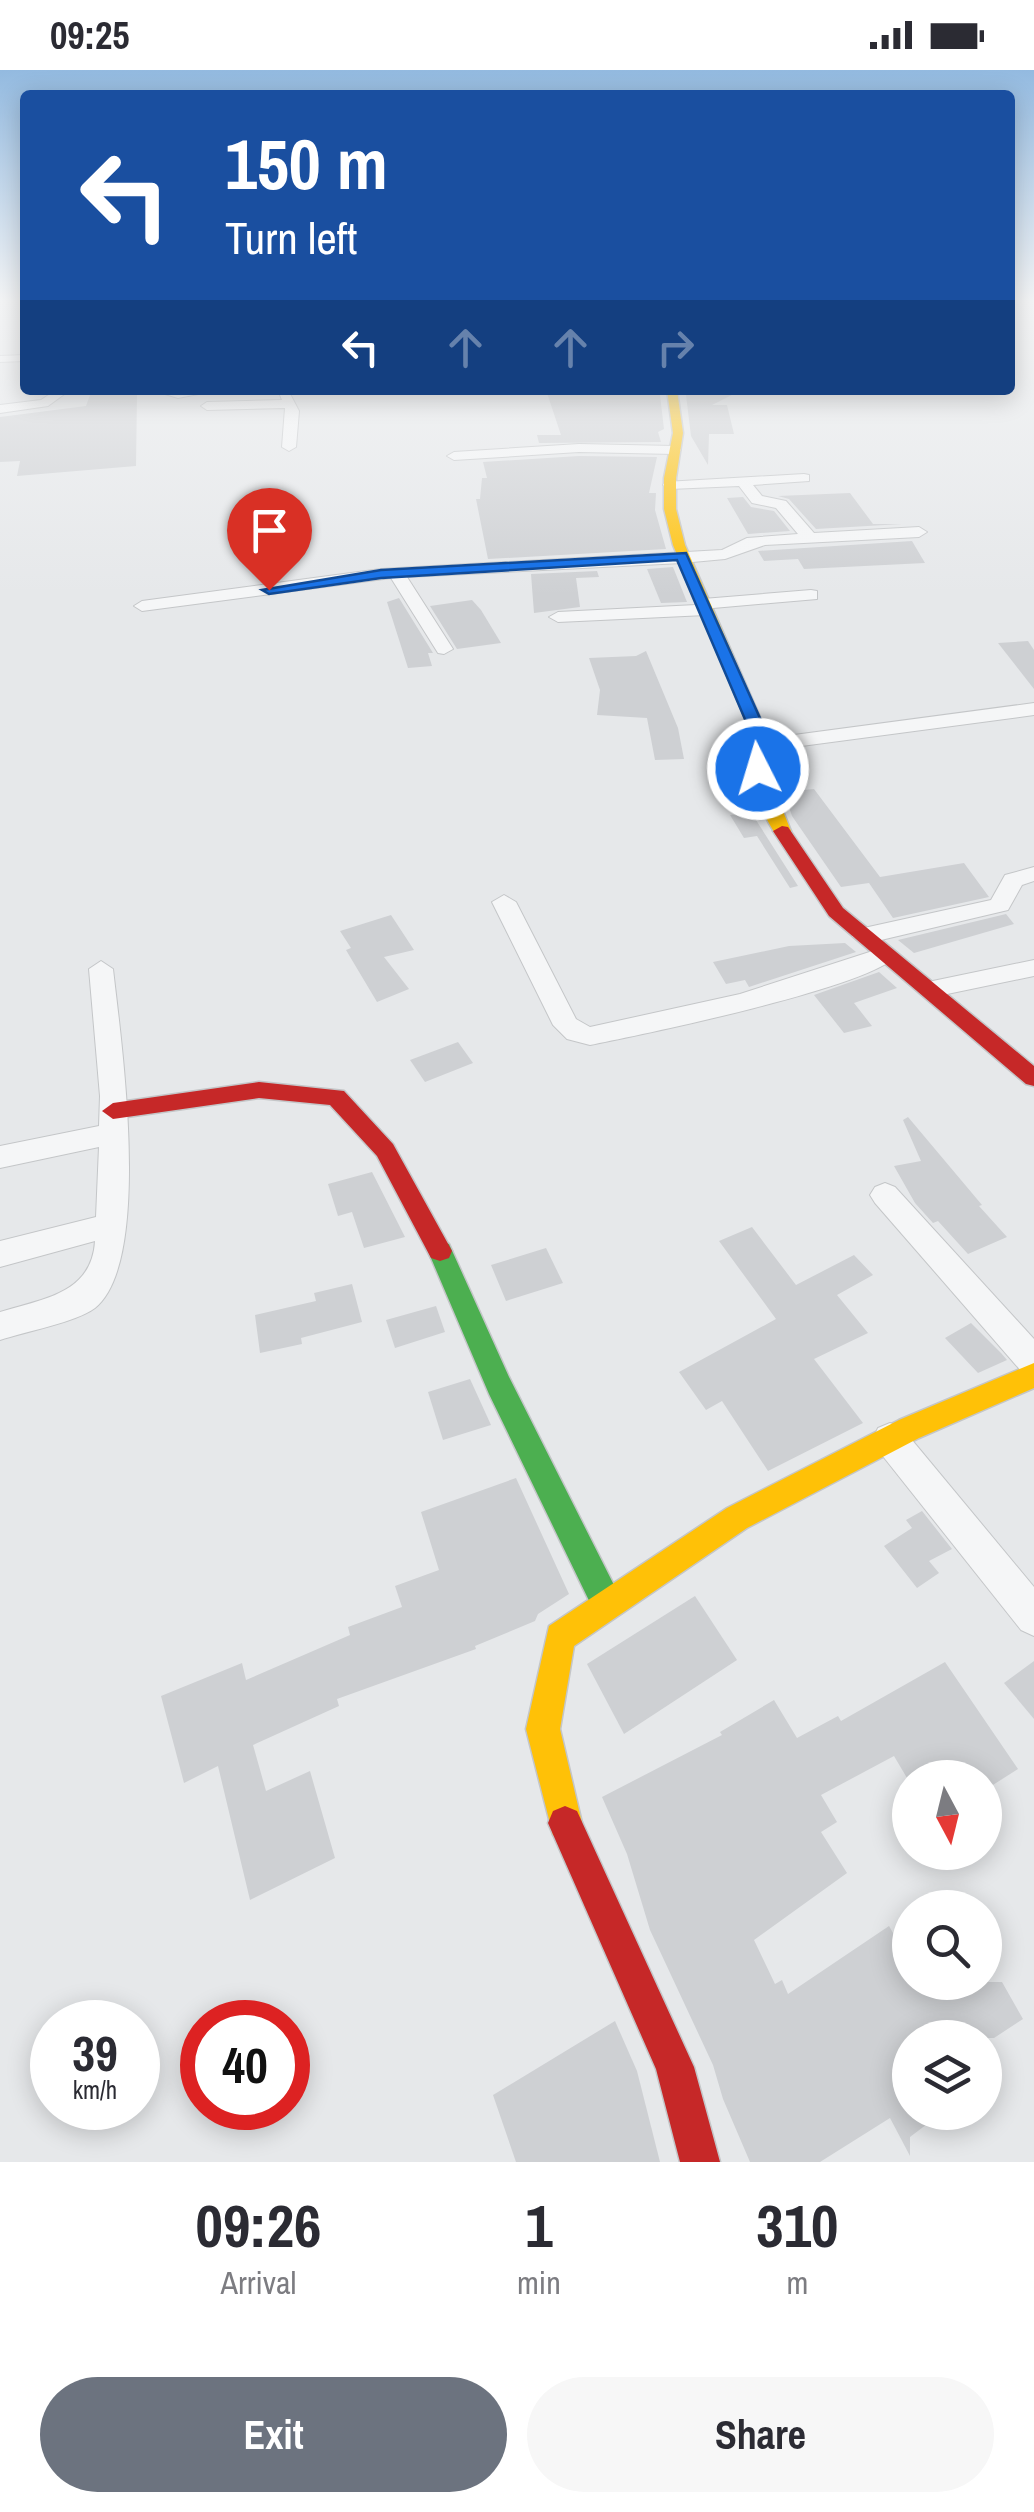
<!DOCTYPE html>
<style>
body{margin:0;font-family:"Archivo Narrow",sans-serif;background:#f7f7f7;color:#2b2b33;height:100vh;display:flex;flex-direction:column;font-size:38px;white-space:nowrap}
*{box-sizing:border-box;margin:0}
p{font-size:32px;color:#7c7c81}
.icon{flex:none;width:55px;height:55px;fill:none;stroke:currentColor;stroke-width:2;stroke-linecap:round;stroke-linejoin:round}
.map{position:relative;height:2092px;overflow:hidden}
.sheet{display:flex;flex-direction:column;background:#fff;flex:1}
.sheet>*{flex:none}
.hud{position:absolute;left:20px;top:20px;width:995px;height:305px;border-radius:10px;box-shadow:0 5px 25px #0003;background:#1a4fa0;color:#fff;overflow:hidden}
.needle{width:65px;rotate:173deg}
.fabs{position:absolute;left:892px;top:1690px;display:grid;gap:20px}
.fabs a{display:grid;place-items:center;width:110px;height:110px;border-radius:50%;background:#fff;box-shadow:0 5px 25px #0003;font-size:50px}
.speed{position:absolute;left:30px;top:1930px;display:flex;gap:20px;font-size:50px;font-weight:700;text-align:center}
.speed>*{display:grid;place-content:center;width:130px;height:130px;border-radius:50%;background:#fff;box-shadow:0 5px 25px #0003;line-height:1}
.speed small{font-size:25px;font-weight:400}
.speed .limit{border:15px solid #d22;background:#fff;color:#111}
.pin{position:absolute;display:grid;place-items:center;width:85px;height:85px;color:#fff;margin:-102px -42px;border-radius:50% 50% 50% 0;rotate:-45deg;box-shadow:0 0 10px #0007}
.pin .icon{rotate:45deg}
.me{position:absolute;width:110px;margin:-55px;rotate:355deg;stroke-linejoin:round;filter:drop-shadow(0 0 8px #0008)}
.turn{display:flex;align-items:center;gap:35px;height:210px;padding:0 40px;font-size:45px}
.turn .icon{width:130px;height:130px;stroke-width:2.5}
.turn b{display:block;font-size:70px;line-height:85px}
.lanes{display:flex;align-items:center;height:95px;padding:0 40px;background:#0003;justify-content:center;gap:50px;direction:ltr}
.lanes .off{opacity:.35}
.eta{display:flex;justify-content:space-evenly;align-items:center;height:170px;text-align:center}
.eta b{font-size:60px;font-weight:700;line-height:70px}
.action{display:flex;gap:20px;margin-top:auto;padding:20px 40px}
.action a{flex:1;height:115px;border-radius:60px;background:#6c737f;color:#fff;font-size:40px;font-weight:700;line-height:115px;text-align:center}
.action a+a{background:#f7f7f7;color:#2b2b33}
.status{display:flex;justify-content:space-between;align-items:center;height:70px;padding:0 50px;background:#fff;direction:ltr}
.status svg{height:28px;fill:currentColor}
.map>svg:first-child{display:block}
.building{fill:#ced0d3}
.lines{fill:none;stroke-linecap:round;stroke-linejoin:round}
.street-casing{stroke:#c4c6c8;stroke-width:2}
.fast-casing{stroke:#c4c6c8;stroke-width:3}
.slow-casing{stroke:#c4c6c8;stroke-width:3}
.jam-casing{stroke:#c4c6c8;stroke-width:3}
.street{fill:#f5f6f7;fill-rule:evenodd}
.fast{fill:#4caf50;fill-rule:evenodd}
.slow{fill:#ffc107;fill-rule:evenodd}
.jam{fill:#c62828;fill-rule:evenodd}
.route{fill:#1a73e8;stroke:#114b97;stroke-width:2.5}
</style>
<div class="status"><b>09:25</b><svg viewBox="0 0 49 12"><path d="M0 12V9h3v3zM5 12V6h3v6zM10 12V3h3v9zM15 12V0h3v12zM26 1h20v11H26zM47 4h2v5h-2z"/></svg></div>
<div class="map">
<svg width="1034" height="2092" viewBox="0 0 1034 2092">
<rect width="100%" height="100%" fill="#e6e8ea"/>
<g class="building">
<polygon points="570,320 660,325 664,359 658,362 661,372 539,373 537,365 561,365 547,323"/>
<polygon points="137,324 136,396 17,406 20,391 0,392 0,347 86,336 90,325"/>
<polygon points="686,325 732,325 712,335 727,335 734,364 709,364 708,395 691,366"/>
<polygon points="579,386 657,387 649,423 656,423 655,440 666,479 488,489 476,429 480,429 482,408 487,408 483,392"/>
<polygon points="850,423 873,454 902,454 816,459 789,429 778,426"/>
<polygon points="743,427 751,437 774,441 790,461 748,464 727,428"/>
<polygon points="912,471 925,493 804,499 798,489 764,491 758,481"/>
<polygon points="673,497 687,532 661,533 647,499"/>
<polygon points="597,501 599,507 576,508 580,537 534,543 531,504"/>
<polygon points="399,528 433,583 428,583 432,596 408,598 387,532"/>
<polygon points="472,530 481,540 501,573 457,579 430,536"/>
<polygon points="1028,571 1034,580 1034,619 998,573"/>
<polygon points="646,581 678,658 684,689 655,690 647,648 597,645 600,620 589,588 636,586"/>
<polygon points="814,719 880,807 964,793 989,827 893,848 869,813 841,817 792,746 784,722"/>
<polygon points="753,742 756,750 798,816 790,818 757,766 744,768 730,745"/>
<polygon points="1006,844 1014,854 914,883 898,870"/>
<polygon points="391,845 414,880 384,887 409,919 377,932 346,880 351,878 340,861"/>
<polygon points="845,873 856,882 749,917 745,910 726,914 713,892 789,876"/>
<polygon points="879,902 897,918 854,933 872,956 844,963 814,925"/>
<polygon points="458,972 473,993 425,1012 410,990"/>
<polygon points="908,1047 982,1135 979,1136 1007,1167 968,1184 938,1151 933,1153 915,1133 894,1096 921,1091 903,1050"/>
<polygon points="372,1102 405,1167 364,1178 352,1142 338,1146 328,1114"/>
<polygon points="752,1157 796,1215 854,1185 873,1205 837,1225 868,1263 814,1289 863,1353 768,1401 722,1331 706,1340 679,1302 776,1249 719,1171"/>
<polygon points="546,1178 563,1213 506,1231 491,1195"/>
<polygon points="352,1214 362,1252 301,1268 302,1274 260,1283 255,1245 316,1231 314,1223"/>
<polygon points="436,1236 445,1262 395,1278 386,1250"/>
<polygon points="971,1253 1001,1283 1007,1290 978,1303 945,1268"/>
<polygon points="470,1309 491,1355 443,1370 428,1322"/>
<polygon points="516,1408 569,1524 538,1544 535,1551 475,1576 476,1579 337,1629 339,1636 253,1675 266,1721 310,1701 335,1788 250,1830 218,1696 184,1713 161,1626 242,1593 246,1610 350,1565 348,1557 402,1537 395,1516 439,1500 421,1442"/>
<polygon points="922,1441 952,1479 929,1491 939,1503 917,1518 884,1476 912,1458 906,1450"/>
<polygon points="695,1526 737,1590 624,1664 587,1594"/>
<polygon points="1034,1591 1034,1649 1004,1613"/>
<polygon points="945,1592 1018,1699 985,1720 985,1708 907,1708 894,1686 821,1725 837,1752 821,1762 847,1803 754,1870 775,1914 782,1910 788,1924 889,1856 910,1892 910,1912 1002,1912 1023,1949 994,1968 910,1968 910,2042 943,2042 910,2067 910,2086 890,2048 820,2092 750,2092 723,2029 713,1995 650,1860 627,1784 602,1727 722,1665 720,1662 774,1630 797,1668 838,1646 841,1651"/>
<polygon points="615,1951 637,2001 660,2092 516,2092 493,2025"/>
</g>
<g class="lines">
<g class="street-casing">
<g id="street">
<polygon points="25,285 25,291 0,292 0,286"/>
<polygon points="56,320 70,320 48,336 0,343 0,335 41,330"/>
<polygon points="152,320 219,320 178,328"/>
<polygon points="278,320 288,320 299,341 296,377 289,381 282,377 285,338 207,340 201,336 207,332 282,330"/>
<polygon points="579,374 674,376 681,380 674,384 579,382 454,390 447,386 454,382"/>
<polygon points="804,404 809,405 809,411 753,415 762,426 786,431 814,463 919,457 927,462 919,467 765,475 725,489 682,493 407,507 453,579 444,584 438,583 391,508 142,541 134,536 142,531 381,499 722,480 747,468 798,464 776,438 752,433 739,416 670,419 663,415 665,412"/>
<polygon points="811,520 817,521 817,529 713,538 712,544 706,545 558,552 549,547 558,542 696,535 703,529"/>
<polygon points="1034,633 1034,645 764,681 754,675 764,669"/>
<polygon points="1034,797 1034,811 1022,815 1008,840 864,874 852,866 864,858 991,830 1005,805"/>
<path d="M504,825L516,832L576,949L590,957L740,924L885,877L897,885C873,917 640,965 590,975L567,969L553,955L492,832Z"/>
<polygon points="1034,890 1034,906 928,928 916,920 928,912"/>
<path d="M101,891L113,899C121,970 153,1191 95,1238C77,1252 24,1262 0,1270V1242C42,1229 92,1224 95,1171L0,1197V1171L96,1147L99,1077L0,1098V1076L99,1056L100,1026L89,899Z"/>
<polygon points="885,1113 895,1117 1034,1269 1034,1307 1022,1302 875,1133 870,1125 875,1117"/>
<polygon points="890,1353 902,1358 1034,1517 1034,1566 1021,1560 878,1380 873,1369 878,1358"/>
</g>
</g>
<g class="fast-casing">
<polygon id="fast" points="440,1171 449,1174 509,1307 618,1523 622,1534 618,1545 607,1549 596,1545 489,1324 428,1181 431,1174"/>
</g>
<g class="slow-casing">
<g id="slow">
<path d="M667,320H677L683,363L676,408V439L685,475L772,675L766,699L791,761L788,765H776C757,736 748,707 756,675L673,475L664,439V408L673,363Z"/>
<polygon points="1034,1293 1034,1318 919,1368 747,1458 574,1576 560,1659 582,1753 577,1765 565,1770 553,1765 526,1659 549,1556 727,1438 899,1350"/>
</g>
</g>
<g class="jam-casing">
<g id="jam">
<polygon points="782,756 788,757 843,838 1034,996 1034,1016 1026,1014 829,846 773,761"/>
<polygon points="259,1012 344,1021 393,1074 452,1181 449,1188 440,1191 431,1188 377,1086 330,1035 259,1028 113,1049 102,1041 113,1033"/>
<polygon points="565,1736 577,1741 694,1997 720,2092 680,2092 656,1999 548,1753 553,1741"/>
</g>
</g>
<use href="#street" class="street"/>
<use href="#fast" class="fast"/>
<use href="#slow" class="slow"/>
<use href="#jam" class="jam"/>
</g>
<linearGradient id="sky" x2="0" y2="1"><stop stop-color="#93bae0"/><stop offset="0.44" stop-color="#f4f5f6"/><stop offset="1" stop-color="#f4f5f6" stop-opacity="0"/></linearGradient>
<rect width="1034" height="525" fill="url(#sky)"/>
<polygon class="route" points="686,483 772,675 763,703 749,699 756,675 677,490 381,508 269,524 262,520 381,500"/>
</svg>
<div class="fabs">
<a><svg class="needle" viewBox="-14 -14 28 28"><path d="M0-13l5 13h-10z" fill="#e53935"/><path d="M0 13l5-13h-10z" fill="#7c7c81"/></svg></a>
<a><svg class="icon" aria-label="search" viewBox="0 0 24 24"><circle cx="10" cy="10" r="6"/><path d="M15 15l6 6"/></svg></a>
<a><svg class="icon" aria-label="layers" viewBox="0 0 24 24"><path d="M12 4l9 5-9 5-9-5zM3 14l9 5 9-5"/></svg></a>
</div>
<div class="speed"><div>39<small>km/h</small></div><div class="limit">40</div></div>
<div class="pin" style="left:269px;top:520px;background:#d93025"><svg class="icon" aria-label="arrive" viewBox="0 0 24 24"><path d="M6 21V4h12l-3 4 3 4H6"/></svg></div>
<svg class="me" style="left:758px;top:699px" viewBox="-20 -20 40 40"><circle r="17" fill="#1a73e8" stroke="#fff" stroke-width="3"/><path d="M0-11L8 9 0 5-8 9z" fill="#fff"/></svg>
<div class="hud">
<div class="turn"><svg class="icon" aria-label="left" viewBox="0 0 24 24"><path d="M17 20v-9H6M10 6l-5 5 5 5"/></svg><div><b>150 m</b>Turn left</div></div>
<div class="lanes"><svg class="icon" aria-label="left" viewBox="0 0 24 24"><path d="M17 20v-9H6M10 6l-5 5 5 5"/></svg><svg class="icon off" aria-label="ahead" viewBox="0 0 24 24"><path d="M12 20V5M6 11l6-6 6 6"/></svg><svg class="icon off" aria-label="ahead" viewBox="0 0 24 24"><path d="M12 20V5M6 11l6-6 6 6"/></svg><svg class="icon off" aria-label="right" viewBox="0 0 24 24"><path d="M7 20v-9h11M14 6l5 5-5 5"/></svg></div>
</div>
</div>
<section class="sheet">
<div class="eta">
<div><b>09:26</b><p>Arrival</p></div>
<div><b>1</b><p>min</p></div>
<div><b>310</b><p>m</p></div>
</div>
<div class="action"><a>Exit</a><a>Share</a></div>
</section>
